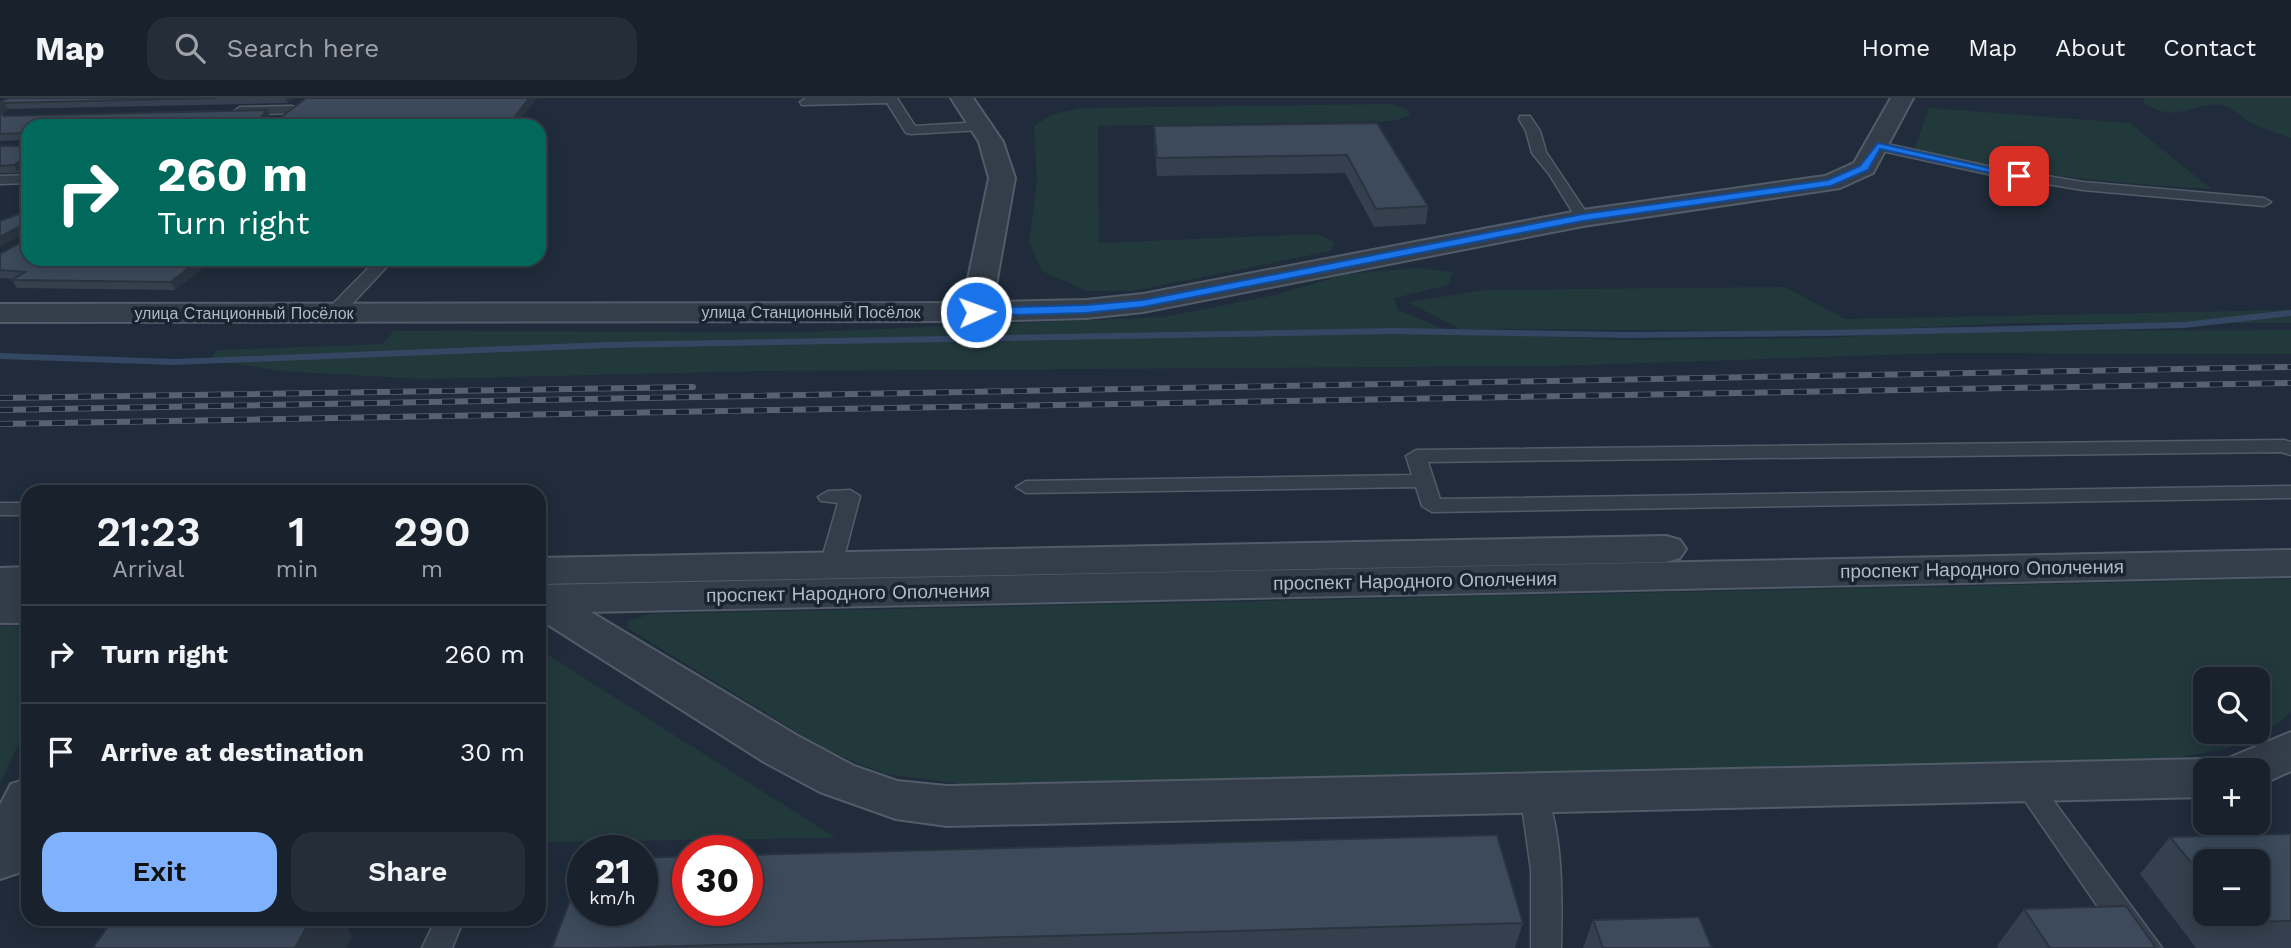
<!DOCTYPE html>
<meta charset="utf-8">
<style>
body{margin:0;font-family:"Work Sans",sans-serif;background:#252e38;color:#f1f3f6;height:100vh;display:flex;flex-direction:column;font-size:26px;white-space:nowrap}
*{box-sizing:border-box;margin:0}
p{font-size:23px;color:#9fa3a9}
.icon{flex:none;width:38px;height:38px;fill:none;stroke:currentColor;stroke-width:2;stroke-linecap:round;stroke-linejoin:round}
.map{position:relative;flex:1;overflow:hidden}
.panel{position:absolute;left:21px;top:387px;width:525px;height:441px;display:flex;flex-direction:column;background:#18212c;border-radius:21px;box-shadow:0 4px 18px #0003,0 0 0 2px #363e48}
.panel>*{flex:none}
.top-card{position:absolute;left:21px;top:21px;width:525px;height:147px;border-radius:21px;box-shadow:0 4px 18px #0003,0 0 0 2px #363e48;background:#00695c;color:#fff;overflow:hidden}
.controls{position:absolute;left:2193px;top:569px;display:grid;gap:14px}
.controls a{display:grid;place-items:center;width:77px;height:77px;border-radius:14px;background:#18212c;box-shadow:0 4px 18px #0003,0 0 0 2px #363e48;font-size:35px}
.speed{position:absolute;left:567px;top:737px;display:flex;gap:14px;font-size:35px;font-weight:700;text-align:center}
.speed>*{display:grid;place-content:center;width:91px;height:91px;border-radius:50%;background:#18212c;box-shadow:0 4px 18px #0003,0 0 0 2px #363e48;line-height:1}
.speed small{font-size:18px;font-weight:400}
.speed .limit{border:10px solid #d22;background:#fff;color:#111}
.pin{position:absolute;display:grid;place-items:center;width:60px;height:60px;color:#fff;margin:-30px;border-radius:14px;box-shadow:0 4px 10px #0006}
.me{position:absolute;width:77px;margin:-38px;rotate:88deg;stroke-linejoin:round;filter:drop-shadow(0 0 5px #0008)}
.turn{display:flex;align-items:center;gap:24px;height:147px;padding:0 21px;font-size:32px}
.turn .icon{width:91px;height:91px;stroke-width:2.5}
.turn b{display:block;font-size:49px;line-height:60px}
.eta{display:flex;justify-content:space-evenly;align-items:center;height:119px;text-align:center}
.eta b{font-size:42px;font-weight:600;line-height:49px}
.button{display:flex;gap:14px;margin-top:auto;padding:14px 21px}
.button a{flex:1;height:80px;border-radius:21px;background:#7fb1fd;color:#111;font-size:28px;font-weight:600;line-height:80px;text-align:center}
.button a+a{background:#252e38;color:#f1f3f6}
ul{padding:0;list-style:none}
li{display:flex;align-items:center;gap:21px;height:98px;padding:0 21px;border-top:2px solid #363e48}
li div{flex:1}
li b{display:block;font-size:26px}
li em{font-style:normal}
header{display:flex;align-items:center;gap:42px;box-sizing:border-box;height:98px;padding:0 35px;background:#18212c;border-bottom:2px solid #363e48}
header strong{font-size:33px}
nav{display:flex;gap:38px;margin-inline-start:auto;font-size:24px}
.search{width:490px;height:63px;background:#252e38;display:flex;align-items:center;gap:18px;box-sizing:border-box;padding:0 24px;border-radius:21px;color:#9fa3a9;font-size:26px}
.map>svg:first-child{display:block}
.green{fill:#22393c;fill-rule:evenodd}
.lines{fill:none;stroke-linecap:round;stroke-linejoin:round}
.stream{fill:#334763;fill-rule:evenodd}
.service-casing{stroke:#525c69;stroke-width:3}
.minor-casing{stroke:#525c69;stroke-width:4}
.tertiary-casing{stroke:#525c69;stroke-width:4}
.service{fill:#343e4b;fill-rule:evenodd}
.minor{fill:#343e4b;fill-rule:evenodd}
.tertiary{fill:#343e4b;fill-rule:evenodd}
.rail-casing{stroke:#566272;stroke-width:6}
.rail{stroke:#1a2330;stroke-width:4.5;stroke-dasharray:13;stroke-linecap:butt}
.wall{fill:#34404e;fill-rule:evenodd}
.shaded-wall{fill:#2a3440}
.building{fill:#3c4a5b;stroke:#2a3440;stroke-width:2}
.route{fill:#1a73e8;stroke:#114b97;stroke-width:2}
.labels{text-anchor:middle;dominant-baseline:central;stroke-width:7;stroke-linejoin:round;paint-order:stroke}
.far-street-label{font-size:16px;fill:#afb9c7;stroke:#1a2330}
.street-label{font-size:19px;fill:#afb9c7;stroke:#1a2330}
</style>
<header>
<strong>Map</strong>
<div class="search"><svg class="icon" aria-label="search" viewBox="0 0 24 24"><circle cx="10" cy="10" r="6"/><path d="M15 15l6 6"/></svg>Search here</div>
<nav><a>Home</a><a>Map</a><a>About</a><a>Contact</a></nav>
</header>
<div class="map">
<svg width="2291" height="850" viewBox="0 0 2291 850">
<rect width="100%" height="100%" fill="#202c3b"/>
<g class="green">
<path d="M2144,0H2291V40C2278,35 2262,31 2250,24C2241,19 2231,8 2222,7C2193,3 2176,28 2143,4Z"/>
<polygon points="1392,6 1408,12 1410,17 1394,23 1098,28 1099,145 1317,136 1335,144 1331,153 1133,193 1087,193 1042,173 1029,144 1037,85 1034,28 1053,16 1081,10"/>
<path d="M1929,10L2130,25L2211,91C2110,85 2012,77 1915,50Z"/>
<polygon points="1417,170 1453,174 1448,187 1394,200 1398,212 1454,235 1626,242 1828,240 1937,233 2291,232 2291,256 1943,255 1555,268 766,273 424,281 279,273 210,261 217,252 382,246 394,233 808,234 1164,219 1275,197 1346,176"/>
<polygon points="1785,189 1845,221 2291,212 2291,225 2011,225 1846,233 1460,231 1408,204 1484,192"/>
<path d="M2291,481V614C2255,649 2213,655 2165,661L969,687L886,676L850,662L815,645L627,530L628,523L651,516ZM2205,581H2258V634H2205Z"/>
<polygon points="0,528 28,528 28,627 0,685"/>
<polygon points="539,554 545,555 836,740 539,744"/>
</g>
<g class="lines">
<polygon class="stream" points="2291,212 2291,218 2184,230 1829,238 1626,240 1393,236 607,250 175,267 0,261 0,255 175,261 607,244 1393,230 1626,234 1829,232 2184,224"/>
<g class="service-casing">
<g id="service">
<polygon points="806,0 897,0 915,28 981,24 987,28 981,32 911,36 906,35 887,5 802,7 800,4"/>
<polygon points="291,8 295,9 295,15 240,17 234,13 240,9"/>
<polygon points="1520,18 1530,18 1540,33 1546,54 1590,120 1588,123 1578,123 1549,76 1532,55 1526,33 1519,21"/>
<polygon points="1878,44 1992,69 2083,84 2264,100 2271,104 2264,108 2083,92 1992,77 1873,51 1873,45"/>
<polygon points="28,77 28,85 0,86 0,78"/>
<polygon points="377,161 394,161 339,220 327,220 325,216 327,212"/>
<polygon points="2284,342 2291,344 2291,357 2281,354 1428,364 1440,401 2291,388 2291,400 1432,414 1422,408 1416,389 1026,395 1016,389 1026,383 1412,377 1406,358 1416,352"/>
<polygon points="850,392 860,398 842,467 839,472 823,472 820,467 838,405 821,403 818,399 828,393"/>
<rect x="0" y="405" width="28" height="12"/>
<polygon points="2027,676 2036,679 2162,850 2125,848 2018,693 2014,686 2018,679"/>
<path d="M1533,684L1542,687C1564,729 1562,803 1561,850H1531V772L1520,694L1524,687Z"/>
<polygon points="436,821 464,821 452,850 422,850"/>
</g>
</g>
<g class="minor-casing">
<g id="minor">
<polygon points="951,0 973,0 1003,44 1015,80 993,204 1086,202 1143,196 1583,112 1825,78 1854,65 1891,0 1913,0 1873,75 1840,90 1583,128 1143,214 1086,220 976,223 0,224 0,206 963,205 989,80 979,44"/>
<polygon points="539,488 554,492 798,638 854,668 897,683 947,688 2205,661 2222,667 2224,671 2231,659 2291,634 2291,673 2258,688 2258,672 2205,672 2205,699 947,728 896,721 820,694 764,664 539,521"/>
<polygon points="28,681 28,754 18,775 0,781 0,707 11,686"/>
</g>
</g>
<g class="tertiary-casing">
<g id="tertiary">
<polygon points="1666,438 1680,442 1686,451 1680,460 1666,464 539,486 539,460"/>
<polygon points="2291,452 2291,478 539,515 539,487"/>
<polygon points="28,469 28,497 20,497 28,497 28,525 0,525 0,470"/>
</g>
</g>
<use href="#service" class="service"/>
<use href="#minor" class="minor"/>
<use href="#tertiary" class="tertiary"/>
<g class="rail-casing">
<g id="rail">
<polyline points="0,300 693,289"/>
<polyline points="0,312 2291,269"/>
<polyline points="0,326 2291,285"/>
</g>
</g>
<use href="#rail" class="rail"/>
</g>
<g class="wall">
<polygon points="8,0 295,0 287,5 8,11 2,16 4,18 267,12 270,19 266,23 276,23 537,0 515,28 28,28 28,68 18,75 0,75 0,48 24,48 25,42 0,43 0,4"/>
<polygon points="1377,25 1428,108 1426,126 1374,129 1345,75 1157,78 1154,45 1154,28"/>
<polygon points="25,142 28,161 214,161 175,192 17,190 12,182 15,181 0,180 0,156"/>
<path d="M2291,736V850H2196L2140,776L2170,739ZM2205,763L2258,816H2205Z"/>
<polygon points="2024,811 2156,850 1998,850 1997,848"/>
<polygon points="1593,822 1712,850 1583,850"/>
<polygon points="1523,825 1515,850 552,850"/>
</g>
<g class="shaded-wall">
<polygon points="285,0 295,0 287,5"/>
<polygon points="529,0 537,0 515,28 513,21"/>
<polygon points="4,5 8,11 0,17 0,7"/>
<polygon points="267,12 270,19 263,28 258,23"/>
<polygon points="28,58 28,68 18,75 14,67"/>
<polygon points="24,126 28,134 0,149 0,139"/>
<polygon points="200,161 214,161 175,192 171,184"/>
<polygon points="311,821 341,821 352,838 346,850 295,850"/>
</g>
<g class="building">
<polygon points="8,0 217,0 4,5 0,7 0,4"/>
<polygon points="306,0 529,0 513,21 370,25 367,28 28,28 28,58 14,67 0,68 0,48 24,48 27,38 24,35 0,36 0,14 4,18 267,12 258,23 276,23"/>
<polygon points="1377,25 1428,108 1376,111 1347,57 1157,60 1154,28"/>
<polygon points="21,115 28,115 28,161 200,161 171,184 12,182 25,174 0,172 0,156 25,142 24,126 0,139 0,123"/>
<polygon points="2291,736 2291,823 2239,824 2232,816 2258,816 2258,763 2205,763 2205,782 2170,739"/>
<polygon points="1497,737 1523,825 613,850 552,850 583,768 583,812 642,812 642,760 688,758 688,812 747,812 747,757"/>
<polygon points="2126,808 2156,850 2050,850 2024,811"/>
<polygon points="1699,819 1712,850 1603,850 1593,822"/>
<polygon points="113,821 311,821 295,850 93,850"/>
</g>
<polygon class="route" points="1878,45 2024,78 2019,81 1880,51 1868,72 1831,88 1583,123 1143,209 1086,215 976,218 970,214 976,210 1086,207 1143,202 1583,116 1828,82 1860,68"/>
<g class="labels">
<g class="far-street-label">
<text x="811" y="214">улица Станционный Посёлок</text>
<text x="244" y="215">улица Станционный Посёлок</text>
</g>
<g class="street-label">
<text transform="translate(1982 471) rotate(-1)">проспект Народного Ополчения</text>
<text transform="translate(1415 483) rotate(-1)">проспект Народного Ополчения</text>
<text transform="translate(848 495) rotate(-1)">проспект Народного Ополчения</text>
</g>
</g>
</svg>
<div class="controls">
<a><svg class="icon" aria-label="search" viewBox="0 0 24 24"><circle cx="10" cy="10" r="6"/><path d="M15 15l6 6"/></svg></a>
<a>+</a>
<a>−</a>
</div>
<div class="speed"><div>21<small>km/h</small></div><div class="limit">30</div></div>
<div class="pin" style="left:2019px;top:78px;background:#d93025"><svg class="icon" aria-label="arrive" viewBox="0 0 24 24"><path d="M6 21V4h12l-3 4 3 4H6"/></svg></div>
<svg class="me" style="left:976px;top:214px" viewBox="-20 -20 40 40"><circle r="17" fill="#1a73e8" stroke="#fff" stroke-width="3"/><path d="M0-11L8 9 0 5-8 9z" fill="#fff"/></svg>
<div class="top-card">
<div class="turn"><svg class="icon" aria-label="right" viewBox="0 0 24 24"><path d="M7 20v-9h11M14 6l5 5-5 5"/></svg><div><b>260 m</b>Turn right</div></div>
</div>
<section class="panel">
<div class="eta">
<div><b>21:23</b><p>Arrival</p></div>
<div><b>1</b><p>min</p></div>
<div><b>290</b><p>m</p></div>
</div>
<ul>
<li><svg class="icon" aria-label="right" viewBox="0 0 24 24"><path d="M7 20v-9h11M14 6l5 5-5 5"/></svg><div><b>Turn right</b></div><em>260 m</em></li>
<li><svg class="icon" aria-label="arrive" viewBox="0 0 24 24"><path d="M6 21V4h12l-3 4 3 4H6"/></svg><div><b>Arrive at destination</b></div><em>30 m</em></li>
</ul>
<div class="button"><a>Exit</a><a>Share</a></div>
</section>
</div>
